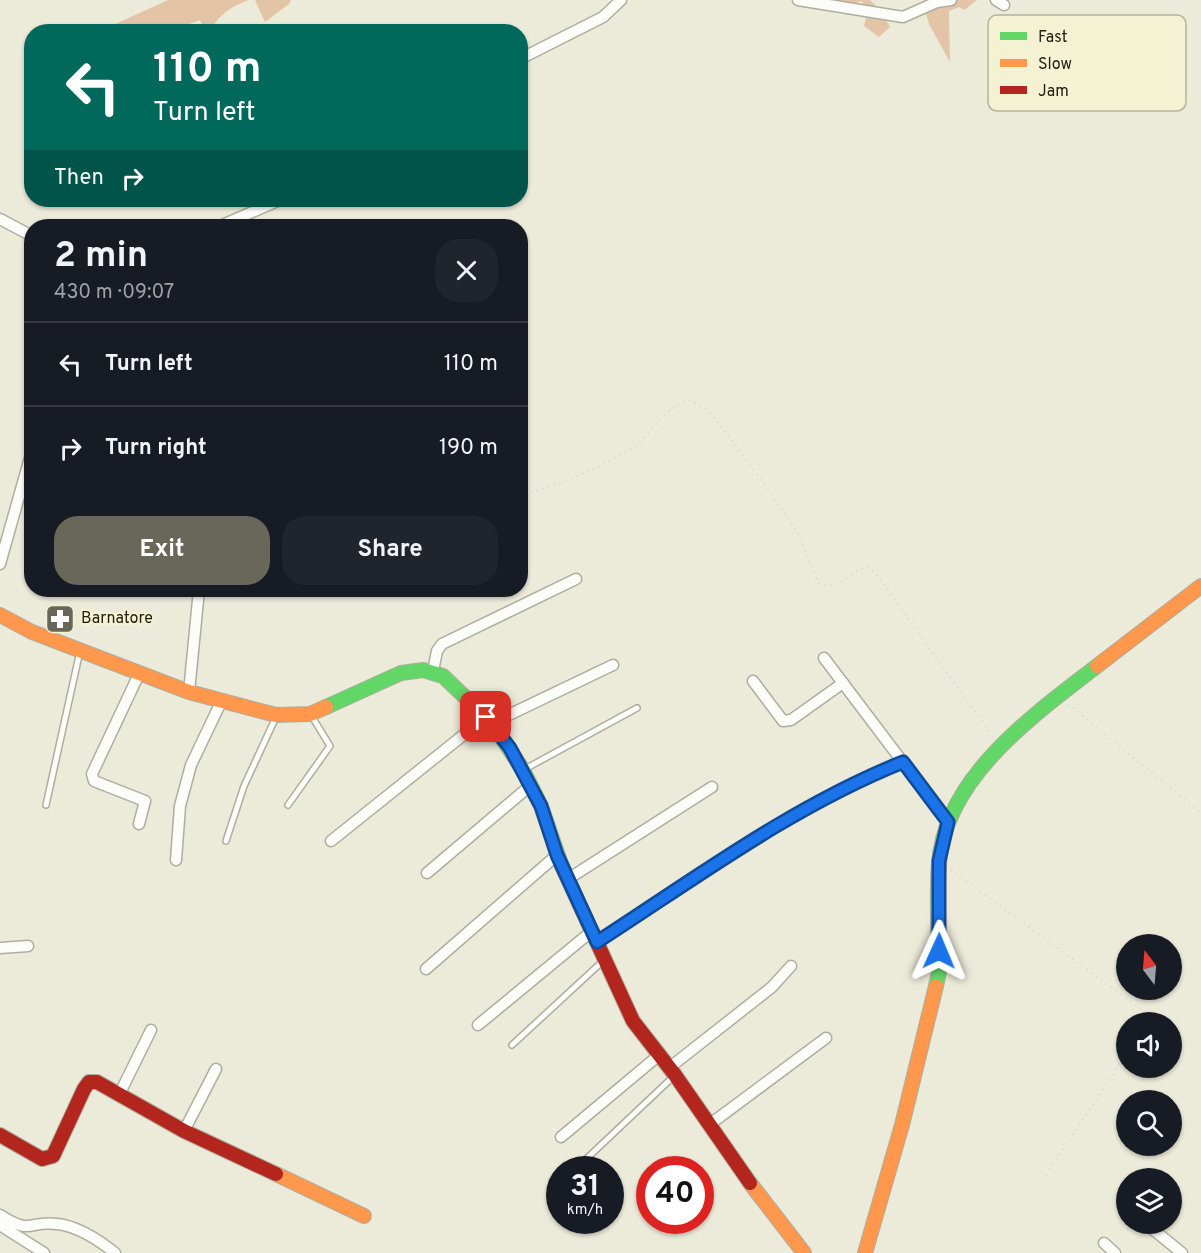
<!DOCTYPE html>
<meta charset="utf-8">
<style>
body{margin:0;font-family:Overpass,sans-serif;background:#20242c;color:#f1f3f6;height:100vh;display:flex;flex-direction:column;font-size:22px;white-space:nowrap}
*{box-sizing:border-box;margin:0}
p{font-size:20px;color:#9ea1a6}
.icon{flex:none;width:33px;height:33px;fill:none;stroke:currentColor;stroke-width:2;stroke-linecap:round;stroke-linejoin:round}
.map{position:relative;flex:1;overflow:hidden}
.details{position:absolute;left:24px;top:219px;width:504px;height:378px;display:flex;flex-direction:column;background:#171b24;border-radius:24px;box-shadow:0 2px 4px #0004}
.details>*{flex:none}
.top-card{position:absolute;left:24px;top:24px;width:504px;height:183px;border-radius:24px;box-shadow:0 2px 4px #0004;background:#00695c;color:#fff;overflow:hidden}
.needle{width:39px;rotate:344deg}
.tools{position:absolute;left:1116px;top:934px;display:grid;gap:12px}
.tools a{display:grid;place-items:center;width:66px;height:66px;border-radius:50%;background:#171b24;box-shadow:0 2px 4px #0004;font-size:30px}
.speed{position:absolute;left:546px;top:1156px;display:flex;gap:12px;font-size:30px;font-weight:700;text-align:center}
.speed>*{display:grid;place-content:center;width:78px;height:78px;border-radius:50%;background:#171b24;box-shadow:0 2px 4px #0004;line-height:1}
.speed small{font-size:15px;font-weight:400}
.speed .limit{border:9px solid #d22;background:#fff;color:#111}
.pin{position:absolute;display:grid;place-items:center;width:51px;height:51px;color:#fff;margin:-26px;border-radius:12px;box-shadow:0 3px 9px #0006}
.me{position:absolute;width:66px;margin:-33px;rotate:1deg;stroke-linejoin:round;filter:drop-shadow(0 0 4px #0008)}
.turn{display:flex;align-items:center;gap:21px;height:126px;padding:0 30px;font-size:27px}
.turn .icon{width:78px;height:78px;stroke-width:2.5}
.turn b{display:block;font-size:42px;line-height:51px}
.then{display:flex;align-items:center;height:57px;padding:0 30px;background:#0003;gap:12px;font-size:22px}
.round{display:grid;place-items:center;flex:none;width:63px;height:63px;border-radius:24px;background:#20242c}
.overview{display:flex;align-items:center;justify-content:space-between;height:102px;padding:0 30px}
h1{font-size:36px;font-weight:700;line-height:45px}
.cta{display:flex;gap:12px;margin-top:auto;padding:12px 30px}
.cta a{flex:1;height:69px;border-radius:24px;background:#686759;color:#fff;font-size:24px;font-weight:700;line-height:69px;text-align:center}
.cta a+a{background:#20242c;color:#f1f3f6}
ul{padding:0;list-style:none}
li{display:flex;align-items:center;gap:18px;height:84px;padding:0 30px;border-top:2px solid #363941}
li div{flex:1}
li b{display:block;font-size:22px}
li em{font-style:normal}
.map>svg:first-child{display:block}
.forest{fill:#e3c4a7}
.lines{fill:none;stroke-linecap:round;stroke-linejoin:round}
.lane-casing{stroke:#aeaea0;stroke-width:8}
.street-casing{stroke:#aeaea0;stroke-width:13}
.fast-casing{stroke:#aeaea0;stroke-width:16}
.slow-casing{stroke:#aeaea0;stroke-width:16}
.jam-casing{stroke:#aeaea0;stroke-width:16}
.path{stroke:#dadad5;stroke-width:2;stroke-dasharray:1.5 4.5;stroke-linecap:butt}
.lane{stroke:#fcfcf9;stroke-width:5}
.street{stroke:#fcfcf9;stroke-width:10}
.fast{stroke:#63d668;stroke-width:14}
.slow{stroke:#ff974d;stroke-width:14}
.jam{stroke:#b3261e;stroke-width:14}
.route-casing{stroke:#114b97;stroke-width:15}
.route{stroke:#1a73e8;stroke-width:10}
.labels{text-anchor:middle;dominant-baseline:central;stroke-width:4.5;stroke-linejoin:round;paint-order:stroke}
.poi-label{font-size:16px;fill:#212014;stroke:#f4f2d2;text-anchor:start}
.key{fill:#f4f2d2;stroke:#b5b399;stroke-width:1.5}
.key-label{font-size:16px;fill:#212014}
</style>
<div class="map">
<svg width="1201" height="1253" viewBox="0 0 1201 1253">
<rect width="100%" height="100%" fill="#ecebda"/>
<g class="forest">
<path d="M168,0H249C233,6 220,13 212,28H204L200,20L169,31H142L138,29L100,31Z"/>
<polygon points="255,0 291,0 289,4 265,22"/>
<polygon points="828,0 870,0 882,12 890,27 879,37 864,26 867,14 862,1 845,7"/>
<polygon points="959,0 977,0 964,10 959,7 949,11 950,62 929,24 924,7"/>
</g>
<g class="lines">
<g class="lane-casing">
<g id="lane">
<polyline points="525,769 637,708"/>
<polyline points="46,805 80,651"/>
<polyline points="288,805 330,746 311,715"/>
<polyline points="226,841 244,786 276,717"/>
<polyline points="512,1045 603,961"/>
<polyline points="582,1163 674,1076"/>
</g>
</g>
<g class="street-casing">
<g id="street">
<polyline points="798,0 903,17 937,2 951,0"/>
<polyline points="996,0 1004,5"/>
<polyline points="520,59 603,17 621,0"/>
<polyline points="0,219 32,236"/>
<polyline points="220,226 280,200"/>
<polyline points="0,564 31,454 32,389"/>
<polyline points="824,658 948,822"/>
<polyline points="433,671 437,651 442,644 576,579"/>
<polyline points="139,674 92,774 94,781 145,801 139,824"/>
<polyline points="753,681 783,721 791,720 843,683"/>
<polyline points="189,692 199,590"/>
<polyline points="492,723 613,665"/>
<polyline points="331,841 486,717"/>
<polyline points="176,860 180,806 191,765 222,700"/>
<polyline points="427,873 531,785"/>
<polyline points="568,879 712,787"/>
<path d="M597,942C696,878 793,807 903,762"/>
<polyline points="0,948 28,946"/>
<polyline points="426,969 557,855"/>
<polyline points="478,1025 592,931"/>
<polyline points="669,1068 772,987 791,966"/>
<polyline points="119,1095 151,1030"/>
<polyline points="709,1125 826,1038"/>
<polyline points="184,1131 216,1069"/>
<polyline points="561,1137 658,1056"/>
<path d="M0,1215C32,1236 29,1220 57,1224C77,1226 100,1241 115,1253"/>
<polyline points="0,1225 44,1253"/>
<polyline points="1150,1227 1182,1253"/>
<polyline points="1104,1243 1115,1253"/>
</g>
</g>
<g class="fast-casing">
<g id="fast">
<polyline points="326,707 401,673 423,670 443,676 492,723 523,770 541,806 561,864"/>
<path d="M936,986L939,972C939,936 936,899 939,863C945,777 1035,714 1097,666"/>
</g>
</g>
<g class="slow-casing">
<g id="slow">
<polyline points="0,615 32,632 189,692 276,715 310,714 326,707"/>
<polyline points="1097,666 1201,586"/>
<polyline points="276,1174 364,1216"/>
<polyline points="750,1183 804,1253"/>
<polyline points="865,1253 902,1125 936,986"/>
</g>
</g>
<g class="jam-casing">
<g id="jam">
<polyline points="561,864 633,1021 675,1075 750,1183"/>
<polyline points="0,1135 42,1159 53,1156 84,1089 89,1082 97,1082 184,1131 276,1174"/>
</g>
</g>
<g class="path">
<path d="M520,497C557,483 613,466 642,440C657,425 669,404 691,400L709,411L751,466L798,533L819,584C839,591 849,572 867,567L877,575L993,737"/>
<polyline points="1068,704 1201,813"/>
<polyline points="951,870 1152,1017 1148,1023"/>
<polyline points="1046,1175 1126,1055"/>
</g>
<use href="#lane" class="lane"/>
<use href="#street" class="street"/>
<use href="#fast" class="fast"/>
<use href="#slow" class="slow"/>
<use href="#jam" class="jam"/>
</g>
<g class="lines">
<g class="route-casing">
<path id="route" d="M486,717L510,748L541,806L557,855L597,942C696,878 793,806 903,762L948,822L939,861V951"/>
</g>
<use href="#route" class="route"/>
</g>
<defs>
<g id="pharmacy-square" transform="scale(1.5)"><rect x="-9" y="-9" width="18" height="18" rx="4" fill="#686759" stroke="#f4f2d2"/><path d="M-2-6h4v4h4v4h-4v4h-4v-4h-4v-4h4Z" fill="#fff"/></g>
</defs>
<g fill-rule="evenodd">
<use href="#pharmacy-square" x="60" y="619"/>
</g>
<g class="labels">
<g class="poi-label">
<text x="81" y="619">Barnatore</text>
</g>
</g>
<rect x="988" y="15" width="198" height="96" rx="9" class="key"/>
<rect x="1000" y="32" width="27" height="8" fill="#63d668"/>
<rect x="1000" y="59" width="27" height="8" fill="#ff974d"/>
<rect x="1000" y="86" width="27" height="8" fill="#b3261e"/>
<g class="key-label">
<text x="1038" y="42">Fast</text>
<text x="1038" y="69">Slow</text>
<text x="1038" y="96">Jam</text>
</g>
</svg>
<div class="tools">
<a><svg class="needle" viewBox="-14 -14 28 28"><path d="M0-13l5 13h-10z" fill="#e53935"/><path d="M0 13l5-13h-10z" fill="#9ea1a6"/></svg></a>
<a><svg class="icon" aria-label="sound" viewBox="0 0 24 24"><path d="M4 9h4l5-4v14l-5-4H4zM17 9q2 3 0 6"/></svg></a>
<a><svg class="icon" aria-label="search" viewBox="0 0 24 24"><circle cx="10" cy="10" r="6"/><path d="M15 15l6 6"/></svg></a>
<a><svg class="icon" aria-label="layers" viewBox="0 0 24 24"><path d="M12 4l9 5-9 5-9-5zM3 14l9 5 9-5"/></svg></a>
</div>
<div class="speed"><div>31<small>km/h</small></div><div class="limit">40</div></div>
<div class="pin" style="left:486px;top:717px;background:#d93025"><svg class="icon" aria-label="arrive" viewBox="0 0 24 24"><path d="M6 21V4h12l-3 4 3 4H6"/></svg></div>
<svg class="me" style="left:939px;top:951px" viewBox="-20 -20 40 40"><path d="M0-17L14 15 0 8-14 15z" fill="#1a73e8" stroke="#fff" stroke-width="4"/></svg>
<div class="top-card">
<div class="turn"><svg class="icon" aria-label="left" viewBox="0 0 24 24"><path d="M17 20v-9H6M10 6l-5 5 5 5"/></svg><div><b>110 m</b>Turn left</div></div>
<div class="then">Then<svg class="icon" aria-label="right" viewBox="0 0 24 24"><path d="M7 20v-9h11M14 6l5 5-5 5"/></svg></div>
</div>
<section class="details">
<div class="overview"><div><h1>2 min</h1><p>430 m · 09:07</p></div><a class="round"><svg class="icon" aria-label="close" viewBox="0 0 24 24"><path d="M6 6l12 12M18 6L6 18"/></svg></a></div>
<ul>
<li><svg class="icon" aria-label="left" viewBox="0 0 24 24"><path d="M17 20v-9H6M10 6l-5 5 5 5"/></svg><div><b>Turn left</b></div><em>110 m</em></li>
<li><svg class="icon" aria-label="right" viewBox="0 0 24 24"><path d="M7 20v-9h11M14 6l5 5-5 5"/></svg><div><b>Turn right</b></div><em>190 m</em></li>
</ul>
<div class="cta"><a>Exit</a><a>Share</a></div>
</section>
</div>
